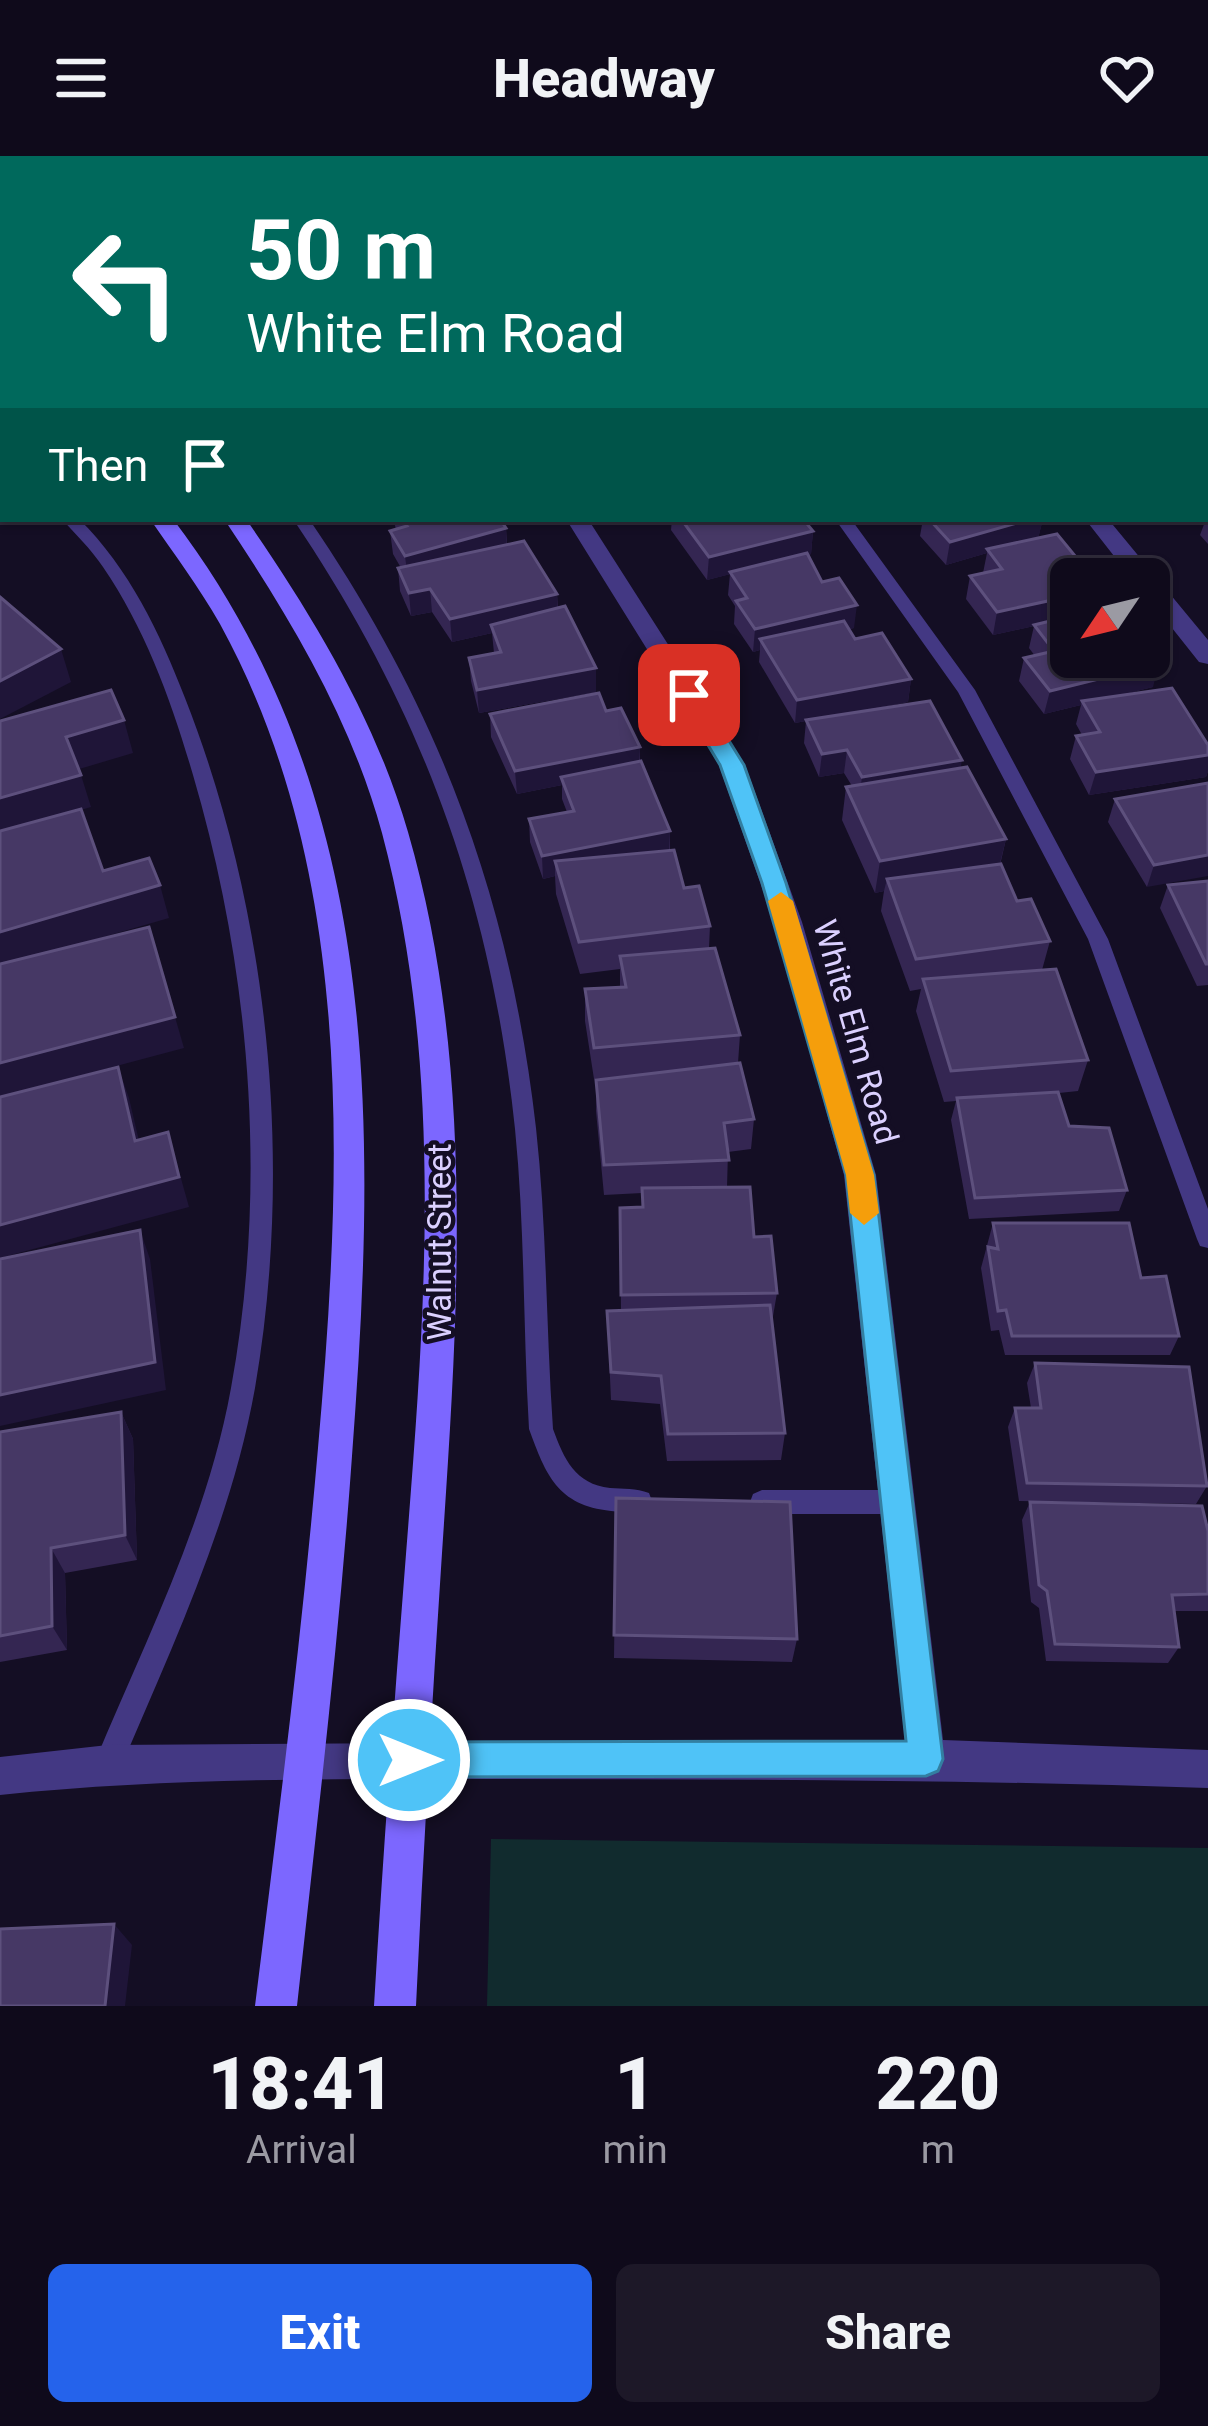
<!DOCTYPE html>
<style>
body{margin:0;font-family:Roboto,sans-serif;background:#1d1828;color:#f1f3f6;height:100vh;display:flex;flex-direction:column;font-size:45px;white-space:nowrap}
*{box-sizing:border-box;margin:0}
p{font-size:39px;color:#9b9aa3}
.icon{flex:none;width:66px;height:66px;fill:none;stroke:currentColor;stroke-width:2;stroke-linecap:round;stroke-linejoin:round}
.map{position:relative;height:1850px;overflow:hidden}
.side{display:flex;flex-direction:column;background:#0f0a1b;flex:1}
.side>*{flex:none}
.banner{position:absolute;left:0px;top:0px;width:1209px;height:366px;box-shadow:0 3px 9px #0004,0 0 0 3px #2f2b3a;background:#00695c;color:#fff;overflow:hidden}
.needle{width:78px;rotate:235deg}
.tools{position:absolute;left:1050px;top:402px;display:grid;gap:24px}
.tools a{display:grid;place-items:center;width:120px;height:120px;border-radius:18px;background:#0f0a1b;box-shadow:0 3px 9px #0004,0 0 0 3px #2f2b3a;font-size:60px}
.pin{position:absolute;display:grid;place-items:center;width:102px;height:102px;color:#fff;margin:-51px;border-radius:24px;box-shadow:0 6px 18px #0006}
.me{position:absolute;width:132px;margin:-66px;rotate:90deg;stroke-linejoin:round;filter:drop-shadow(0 0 9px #0008)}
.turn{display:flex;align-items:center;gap:42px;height:252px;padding:0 48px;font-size:54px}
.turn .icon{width:156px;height:156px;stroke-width:2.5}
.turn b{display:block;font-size:84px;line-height:102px}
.then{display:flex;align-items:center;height:114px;padding:0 48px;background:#0003;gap:24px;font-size:45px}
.eta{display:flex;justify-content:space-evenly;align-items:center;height:204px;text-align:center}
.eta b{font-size:72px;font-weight:800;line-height:84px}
.cta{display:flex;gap:24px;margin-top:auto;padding:24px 48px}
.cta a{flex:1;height:138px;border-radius:18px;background:#2563eb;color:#fff;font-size:48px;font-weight:800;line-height:138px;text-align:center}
.cta a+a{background:#1d1828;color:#f1f3f6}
header{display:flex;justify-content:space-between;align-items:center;height:156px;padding:0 48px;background:#0f0a1b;font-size:54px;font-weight:800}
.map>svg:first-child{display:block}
.green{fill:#112b2e}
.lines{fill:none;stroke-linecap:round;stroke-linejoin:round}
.lane{fill:#433883;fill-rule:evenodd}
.street{fill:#433883;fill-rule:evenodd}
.secondary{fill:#7c67ff;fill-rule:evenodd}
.wall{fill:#342652}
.shaded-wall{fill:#1f1538}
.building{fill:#463865;stroke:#5d507d;stroke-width:3}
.route{fill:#4fc3f7;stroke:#337fa1;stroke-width:3}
.slow{fill:#f59e0b}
.labels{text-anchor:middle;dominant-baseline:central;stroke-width:9;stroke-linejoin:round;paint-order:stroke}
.street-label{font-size:33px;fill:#dbd0ff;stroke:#140e24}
</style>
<header><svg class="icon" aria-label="menu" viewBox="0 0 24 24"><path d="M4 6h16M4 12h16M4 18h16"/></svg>Headway<svg class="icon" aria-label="heart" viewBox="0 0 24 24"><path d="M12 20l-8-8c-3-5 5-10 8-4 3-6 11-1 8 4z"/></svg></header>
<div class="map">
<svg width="1208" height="1850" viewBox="0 0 1208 1850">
<rect width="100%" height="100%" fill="#140e24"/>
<polygon class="green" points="491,1683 1208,1692 1208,1850 487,1850"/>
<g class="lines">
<g class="lane">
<polygon points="420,0 434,0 436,3 422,3"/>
<polygon points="723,0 738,0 740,3 725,3"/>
<rect x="1206" y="226" width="2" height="10"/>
<polygon points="3,351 3,361 0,362 0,352"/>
<path d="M62,363H79C129,412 160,477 185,542C269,756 294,1006 255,1232C231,1367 171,1493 118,1618L108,1622L98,1618L94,1608C145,1485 207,1365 231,1232C268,1030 251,816 193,619C172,547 146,474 103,411C91,393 76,379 62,363Z"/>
<path d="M293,363H309C439,553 510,743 536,972C547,1072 546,1173 553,1273C564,1303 575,1328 610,1332C623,1333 636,1332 649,1337L652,1345L649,1353C636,1358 624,1356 611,1355C557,1349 546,1319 529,1273C523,1173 525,1072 515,973C491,743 422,554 293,363Z"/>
<polygon points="835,363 851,363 975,534 1108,783 1208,1053 1208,1092 1200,1090 1197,1083 1088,783 958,536"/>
<polygon points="762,1334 897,1334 906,1338 909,1346 906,1354 897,1358 762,1358 753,1354 750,1346 753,1338"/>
</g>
<g class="street">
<polygon points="126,0 145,0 147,3 128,3"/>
<polygon points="1206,48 1208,49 1208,61 1206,60"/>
<polygon points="3,309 3,323 0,324 0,310"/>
<path d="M566,363H588L745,609L802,766L876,1019L943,1584L1208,1594V1632C975,1624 742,1623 508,1623C339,1623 169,1621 0,1639V1601L108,1589L905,1584L844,1019L774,766L719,609Z"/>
<polygon points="1085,363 1108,363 1208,484 1208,508 1199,506 1149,443 1149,423 1132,423"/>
</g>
<g class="secondary">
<polygon points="0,100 3,101 3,115 0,114"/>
<polygon points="0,175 3,176 3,191 0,190"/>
<path d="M150,363H173C384,641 377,969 352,1300C339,1484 317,1667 297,1850H255C278,1664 302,1479 318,1292C342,1019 357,718 220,468C199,431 174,398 150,363Z"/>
<path d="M224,363H246C313,460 375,562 408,676C476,911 458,1157 442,1397C432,1548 423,1699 416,1850H374C383,1699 394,1549 406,1398C425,1157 445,914 382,677C351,563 289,460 224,363Z"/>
</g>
</g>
<g class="wall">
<polygon points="0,0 75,0 76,3 3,3 3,36 0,35"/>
<polygon points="220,0 352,0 352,3 221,3"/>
<polygon points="527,0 583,0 583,3 531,3"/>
<polygon points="1033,0 1202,0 1195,3 1038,3"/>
<polygon points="1206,77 1208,78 1208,180 1206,179"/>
<polygon points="1206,251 1208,253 1208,388 1200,379 1206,363"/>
<polygon points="393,363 506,372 507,388 557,438 558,452 596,536 479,557 471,525 469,502 494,497 492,477 452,486 432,456 411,460 400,435 398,412 401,412 393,398 390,375 396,373"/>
<polygon points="672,363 803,363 813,375 811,398 808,399 822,426 854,472 849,473 855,483 911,523 908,546 845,558 961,612 1006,683 1000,709 1017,745 1050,785 1042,814 1088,904 1078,935 1059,937 1069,970 1127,1034 1119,1055 969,1063 951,964 956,945 944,946 916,855 921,833 910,835 881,755 884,735 875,737 842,664 846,631 852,630 844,617 819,621 804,587 806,565 795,567 759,506 760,494 753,496 734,468 735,450 728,439 730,418 707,424 671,374"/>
<polygon points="923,363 1043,363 1038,382 1153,531 1120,539 1208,589 1208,615 1206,621 1089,639 1070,603 1076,580 1082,579 1076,568 1081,549 1044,558 1019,525 1024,502 1035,500 1029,492 1034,470 993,479 966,443 970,420 983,417 987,397 946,409 920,380"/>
<polygon points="606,555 640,591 640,606 670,675 670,694 684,732 710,770 709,792 740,879 738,907 754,963 751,993 728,996 727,1031 754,1081 777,1137 772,1166 785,1277 781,1304 667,1305 660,1248 611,1244 607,1155 621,1155 620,1052 642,1051 642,1037 604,1039 596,955 596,924 641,919 594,923 585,865 585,833 620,831 620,813 580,818 556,738 555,720 543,723 530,686 529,663 567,656 562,643 562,629 517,638 491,581 490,558"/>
<polygon points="1208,627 1147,731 1108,666 1115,643"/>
<polygon points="1208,725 1208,829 1197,830 1160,752 1168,729"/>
<polygon points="993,1067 1141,1122 1179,1180 1170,1199 1005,1199 999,1174 991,1175 981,1112"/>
<polygon points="1035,1207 1207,1330 1196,1348 1019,1345 1008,1271 1015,1252 1031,1252 1027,1227"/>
<polygon points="121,1256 133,1283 137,1404 65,1417 67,1494 0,1506 0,1276"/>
<polygon points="616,1342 797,1483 792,1506 614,1502"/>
<polygon points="1030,1346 1208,1375 1208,1455 1174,1455 1179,1491 1168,1507 1046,1505 1039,1452 1031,1446 1022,1364"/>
</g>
<g class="shaded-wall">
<polygon points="267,0 305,0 306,3 251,3"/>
<rect x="560" y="0" width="23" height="3"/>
<polygon points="610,0 632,0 623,3 610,3"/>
<polygon points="1165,0 1202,0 1195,3 1164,3"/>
<polygon points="1031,363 1043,363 1038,383 987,393 987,397 946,409 950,386"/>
<polygon points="506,372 507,395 408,423 405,400"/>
<polygon points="813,375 811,398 707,424 709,401"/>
<polygon points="430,433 432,456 411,460 409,437"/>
<polygon points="557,438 558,461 491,469 492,477 452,486 450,463"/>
<polygon points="1071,440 1071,462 993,479 997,456"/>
<polygon points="857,449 854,472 766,493 760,483 760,494 753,496 755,473"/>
<polygon points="61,493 71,526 0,563 0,525"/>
<polygon points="1159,508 1153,531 1084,548 1082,545 1081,549 1044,558 1050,535"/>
<polygon points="596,512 596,536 479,557 477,534"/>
<polygon points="911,523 908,546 795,567 797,544"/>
<polygon points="124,564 133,597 76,614 66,581"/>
<polygon points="640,591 639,614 561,621 562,629 517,638 515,615"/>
<polygon points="847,594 844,617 819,621 822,598"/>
<polygon points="1208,599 1208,615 1206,621 1089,639 1096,616"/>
<polygon points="962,604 958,627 859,643 862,621"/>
<polygon points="81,619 91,651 0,678 0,642"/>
<polygon points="670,675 669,698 555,705 555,720 543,723 542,700"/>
<polygon points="1006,683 998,715 887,723 884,735 875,737 880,705"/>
<polygon points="1208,699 1208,720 1147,731 1154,709"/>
<polygon points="160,729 169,762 0,811 0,776"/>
<polygon points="175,861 184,892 0,941 0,907"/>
<polygon points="118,911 129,942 146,1015 135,985"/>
<polygon points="168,976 189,1051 0,1102 0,1069"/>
<polygon points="140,1074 150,1103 166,1234 0,1270 0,1239"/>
<polygon points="121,1256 133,1283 137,1404 125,1379"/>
<polygon points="51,1392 65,1417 67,1494 52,1470"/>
<polygon points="114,1768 132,1789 125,1850 105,1850"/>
</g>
<g class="building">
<polygon points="0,0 68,0 72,3 3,3 3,17 0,15"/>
<polygon points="240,0 267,0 251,3 244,3"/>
<polygon points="300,0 349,0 342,2 344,3 289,3"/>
<polygon points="1003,0 1023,0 1028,3 995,3"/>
<polygon points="1073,0 1156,0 1147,3 1078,3"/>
<polygon points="1206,77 1208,78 1208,113 1206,114"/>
<polygon points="1208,278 1208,341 1206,342 1206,279"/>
<polygon points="402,363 500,363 506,372 405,400 390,375 407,370"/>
<polygon points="681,363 803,363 813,375 709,401"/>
<polygon points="929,363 1031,363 950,386"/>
<polygon points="1057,378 1094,423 1071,423 1071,440 997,456 970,420 1002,413 987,393"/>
<polygon points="524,385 557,438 450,463 430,433 409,437 398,412"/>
<polygon points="807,397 822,426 839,422 857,449 755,473 736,445 747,442 730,416"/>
<polygon points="0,441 61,493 0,525"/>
<polygon points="565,450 596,512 477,534 469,502 501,496 491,469"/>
<polygon points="1071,460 1071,501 1149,501 1149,496 1159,508 1050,535 1024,502 1054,495 1034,469"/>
<polygon points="844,465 855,483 882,477 911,523 797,544 760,483"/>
<polygon points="1172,532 1208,589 1208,599 1096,616 1076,580 1100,576 1082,545"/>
<polygon points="111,534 124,564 66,581 81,619 0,642 0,565"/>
<polygon points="599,537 606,555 621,552 640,591 515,615 490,558"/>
<polygon points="930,545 962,604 862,621 847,594 822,598 806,564"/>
<polygon points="641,605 670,675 542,700 529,663 574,655 561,621"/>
<polygon points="967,611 1006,683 880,705 846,631"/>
<polygon points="1208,627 1208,699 1154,709 1115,643"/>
<polygon points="81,653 103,715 149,702 160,729 0,776 0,675"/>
<polygon points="674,694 684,732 699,730 710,770 579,786 555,705"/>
<polygon points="1001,708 1017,745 1031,743 1050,785 916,803 887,723"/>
<polygon points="1208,725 1208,808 1206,808 1168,729"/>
<polygon points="149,771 175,861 0,907 0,808"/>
<polygon points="715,792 740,879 594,892 585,833 626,831 620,800"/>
<polygon points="1056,813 1088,904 951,915 923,823"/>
<polygon points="740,907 754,963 724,967 729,1004 604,1009 596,924"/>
<polygon points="118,911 135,985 168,976 179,1021 0,1069 0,941"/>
<polygon points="1058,936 1069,970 1109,972 1127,1034 975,1042 957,942"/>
<polygon points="750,1031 754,1081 771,1080 777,1137 621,1139 620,1052 643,1051 642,1032"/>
<polygon points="993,1067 1129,1067 1141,1122 1166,1120 1179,1180 1012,1180 1006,1154 998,1155 988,1091 998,1093"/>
<polygon points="140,1074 155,1206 0,1239 0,1103"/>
<polygon points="770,1149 785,1277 668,1278 661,1220 611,1216 607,1155"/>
<polygon points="1035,1207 1189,1211 1207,1330 1027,1327 1015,1252 1041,1252"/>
<polygon points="121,1256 125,1379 51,1392 52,1470 0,1480 0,1276"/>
<polygon points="616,1342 790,1346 797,1483 614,1479"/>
<polygon points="1030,1346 1202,1350 1208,1375 1208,1438 1172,1439 1179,1491 1055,1488 1047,1435 1039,1429"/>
<polygon points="114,1768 105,1850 0,1850 0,1773"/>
</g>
<polygon class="route" points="689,531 697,533 744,609 786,727 874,1019 943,1603 938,1615 926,1620 409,1621 396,1616 391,1604 396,1591 409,1586 906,1585 846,1019 762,727 720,609 678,539"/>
<polygon class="slow" points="781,736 793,745 874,1019 879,1057 864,1069 850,1057 846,1019 768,745"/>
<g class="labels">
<g class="street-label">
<text transform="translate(856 876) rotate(74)">White Elm Road</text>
<text transform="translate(439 1086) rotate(-90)">Walnut Street</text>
</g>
</g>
</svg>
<div class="tools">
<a><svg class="needle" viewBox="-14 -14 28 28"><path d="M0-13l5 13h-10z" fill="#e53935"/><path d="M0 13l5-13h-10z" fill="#9b9aa3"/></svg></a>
</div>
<div class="pin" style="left:689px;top:539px;background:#d93025"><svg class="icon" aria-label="arrive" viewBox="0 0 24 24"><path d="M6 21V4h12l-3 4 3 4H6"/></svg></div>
<svg class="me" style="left:409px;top:1604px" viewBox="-20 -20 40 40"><circle r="17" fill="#4fc3f7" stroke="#fff" stroke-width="3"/><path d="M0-11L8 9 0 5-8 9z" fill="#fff"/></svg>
<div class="banner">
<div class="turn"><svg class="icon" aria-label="left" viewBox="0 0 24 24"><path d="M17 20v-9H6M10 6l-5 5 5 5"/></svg><div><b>50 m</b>White Elm Road</div></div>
<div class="then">Then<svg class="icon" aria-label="arrive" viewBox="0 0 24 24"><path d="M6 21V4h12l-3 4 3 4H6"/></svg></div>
</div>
</div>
<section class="side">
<div class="eta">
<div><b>18:41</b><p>Arrival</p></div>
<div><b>1</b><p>min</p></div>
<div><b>220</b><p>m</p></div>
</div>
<div class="cta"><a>Exit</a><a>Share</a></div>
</section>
